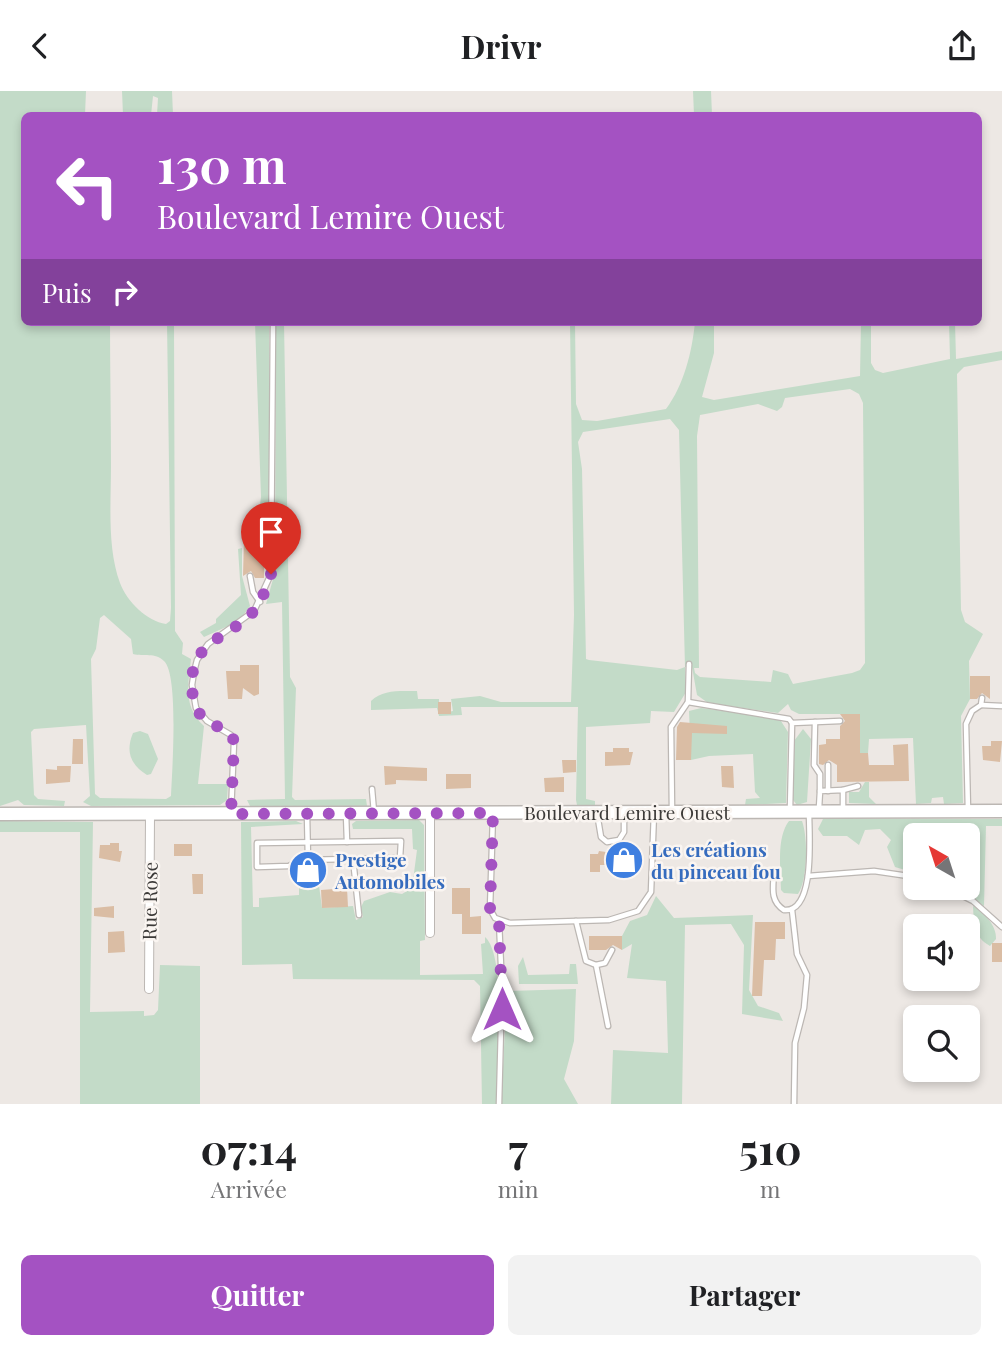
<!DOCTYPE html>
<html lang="fr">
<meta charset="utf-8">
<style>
body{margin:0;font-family:"Playfair Display",serif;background:#f2f2f2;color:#202124;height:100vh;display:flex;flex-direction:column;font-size:26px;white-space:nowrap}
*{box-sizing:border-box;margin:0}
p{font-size:23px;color:#757577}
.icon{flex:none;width:38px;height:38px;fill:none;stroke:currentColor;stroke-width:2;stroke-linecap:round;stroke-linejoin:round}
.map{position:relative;height:1013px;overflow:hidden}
.panel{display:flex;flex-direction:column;background:#fff;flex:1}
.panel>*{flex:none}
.top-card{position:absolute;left:21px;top:21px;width:961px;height:214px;border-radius:10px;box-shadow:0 4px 10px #0003;background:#a452c2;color:#fff;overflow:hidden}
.needle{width:46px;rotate:321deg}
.tools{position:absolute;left:903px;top:732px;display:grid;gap:14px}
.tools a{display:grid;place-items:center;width:77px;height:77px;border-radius:10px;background:#fff;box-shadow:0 4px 10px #0003;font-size:35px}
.pin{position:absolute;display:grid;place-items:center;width:60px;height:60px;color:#fff;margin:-72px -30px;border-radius:50% 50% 50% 0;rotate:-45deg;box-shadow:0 0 7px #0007}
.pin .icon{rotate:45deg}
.me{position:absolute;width:77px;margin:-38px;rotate:0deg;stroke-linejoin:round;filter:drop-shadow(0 0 5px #0008)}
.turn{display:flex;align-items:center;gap:24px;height:147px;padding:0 21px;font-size:32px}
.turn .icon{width:91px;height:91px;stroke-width:2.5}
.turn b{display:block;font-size:49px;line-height:60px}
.then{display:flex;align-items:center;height:66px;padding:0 21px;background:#0003;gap:14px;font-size:26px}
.eta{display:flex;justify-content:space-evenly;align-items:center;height:119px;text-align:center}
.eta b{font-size:42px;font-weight:700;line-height:49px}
.button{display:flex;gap:14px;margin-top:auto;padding:14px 21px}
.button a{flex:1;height:80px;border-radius:10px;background:#a452c2;color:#fff;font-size:28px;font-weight:700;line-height:80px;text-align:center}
.button a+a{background:#f2f2f2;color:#202124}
header{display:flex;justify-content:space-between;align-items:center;height:91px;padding:0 21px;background:#fff;font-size:32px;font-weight:700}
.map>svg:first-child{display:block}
.green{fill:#c3dbc8;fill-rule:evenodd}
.building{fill:#dabda4}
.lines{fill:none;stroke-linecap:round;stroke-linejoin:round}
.service-casing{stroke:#bcb7b3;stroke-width:7}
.minor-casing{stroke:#bcb7b3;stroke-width:10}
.primary-casing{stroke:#bcb7b3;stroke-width:15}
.service{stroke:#fff;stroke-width:4.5}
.minor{stroke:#fff;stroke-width:8}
.primary{stroke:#fff;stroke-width:12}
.route{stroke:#a452c2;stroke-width:12;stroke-dasharray:0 21.6}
.labels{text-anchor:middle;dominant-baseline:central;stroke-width:5;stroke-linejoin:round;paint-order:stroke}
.street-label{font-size:19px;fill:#3c3a38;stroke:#faf5f1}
.shop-label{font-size:19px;font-weight:bold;fill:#366cbe;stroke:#faf5f1;text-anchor:start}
</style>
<header><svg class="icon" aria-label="back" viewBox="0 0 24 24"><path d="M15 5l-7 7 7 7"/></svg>Drivr<svg class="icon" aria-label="share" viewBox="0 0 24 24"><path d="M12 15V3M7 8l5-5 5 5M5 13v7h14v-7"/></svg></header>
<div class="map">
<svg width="1002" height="1013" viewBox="0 0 1002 1013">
<rect width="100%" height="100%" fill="#ede8e4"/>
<g class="green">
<path d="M0,0H86L85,24H24V231H110C110,279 111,327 111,375C111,412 107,457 120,492C127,511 147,530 166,533L170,530L171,517L167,231H174L175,540L183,552L182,563L191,568C188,594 183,616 204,635L198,693H228L227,709L220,714L91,715L83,711L90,705L86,634L34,638L31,641L34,704L38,708L65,710L64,715L24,714L18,709L0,715ZM104,524L131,548L133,563C144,566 155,561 164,570C179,584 172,681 171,705L166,708L100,707L95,703L91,568L96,558L100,527Z"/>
<polygon points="122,0 172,0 173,24 157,24 158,7 153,5 151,24 123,24"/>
<polygon points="693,0 711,0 712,24 694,24"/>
<polygon points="255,231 269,231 270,429 265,435 257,437 261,406"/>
<polygon points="276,231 284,231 290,586 296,597 292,706 295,709 366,708 367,715 250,715 247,709 285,708 282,511 266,513 275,481"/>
<path d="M570,231H575L576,313L582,329L597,330L666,318C684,294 692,261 695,231H714V262L702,306L714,309L860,285L861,231H871V272L875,279L883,282L950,268L949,231H955L956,268L1002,260V269L964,276L957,283L961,519L965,531L983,543L969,570L970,608L961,625L963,712L944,713L943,706L932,707L931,712L916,713L913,647L869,648L868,662H860V623H799L791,619L788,613L778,622L708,612L697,604L692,576H685L686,601L674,621L651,620L650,632L586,636V708L595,710V715L577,714L576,709L578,616H461L462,624L439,625L437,617L371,619V610C383,598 401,600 417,600L418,608H439V623L453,620L451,608L480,605L501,611H571L574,524ZM850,298L859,303L863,312L865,572L860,579L852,582L798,592L793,593L788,583L773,579L771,591L700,586L695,582L694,577H699L697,345L700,324L758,313L777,320L782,316L785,307ZM670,328L679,339L685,576L677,579L589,569L586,568L582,378L578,351L583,341Z"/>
<polygon points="242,457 242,485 250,515 239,530 204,546 200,541 216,532 216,528 241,504 238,458"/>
<polygon points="701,617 779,627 788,641 786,712 745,714 746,708 760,707 755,701 753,663 709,665 691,669 689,620"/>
<polygon points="803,638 811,648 807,711 797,714 793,709 794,650"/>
<path d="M140,640L148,643L158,668L151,683L147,684C131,674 125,661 133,642Z"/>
<polygon points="865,691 869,691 869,706 876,713 849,712 849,701 859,701"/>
<polygon points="823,728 1002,728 1002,735 986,735 984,815 951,796 968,796 968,744 915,744 915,782 895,776 887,756 891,749 880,738 865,739 859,754 847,745 823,745 818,738"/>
<path d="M419,729L424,734L425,849L420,850V884L483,883L481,853L485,852V846C507,864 498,981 496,1013H482L480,895L474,889L293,888L292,873L242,874L241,731L296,730L303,733L251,736L253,816H259V807L299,804V785H303L304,788L318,787L322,817L353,815L356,829L363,826L361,816L364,810L390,801L402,803L412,797L417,759L413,758L412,738H353L352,733L356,730Z"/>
<polygon points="0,730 93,731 90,921 144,920 144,925 154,924 158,919 160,874 200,875 200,1013 80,1013 80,741 0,741"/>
<path d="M789,730H802C808,746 808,789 798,803L784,802L781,799C781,778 776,747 789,730Z"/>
<polygon points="656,805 674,827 753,824 749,899 758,915 779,922 783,930 742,923 744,854 731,833 685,834 682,1013 611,1013 613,959 668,962 666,890 627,887 632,853 622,859 622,845 630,830 647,824"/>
<path d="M973,815C984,821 997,835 996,848L990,855C973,845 974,833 973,815Z"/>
<polygon points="523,866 528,884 569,883 570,873 576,873 578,893 519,893 518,875"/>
<polygon points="576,898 574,950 564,988 578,1013 501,1013 507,900"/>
</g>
<g class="building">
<polygon points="244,447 264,447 264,487 255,487 251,480 243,485"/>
<polygon points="240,574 259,574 259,603 254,605 243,597 242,608 228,608 226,580 240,580"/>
<polygon points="970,585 990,585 990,608 982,602 977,608 970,608"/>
<rect x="438" y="611" width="13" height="12"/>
<polygon points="840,623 860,623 860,662 868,662 869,674 894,674 893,654 908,653 909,690 837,691 837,674 829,669 823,674 819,673 819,654 826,653 826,648 840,648 840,635 845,630"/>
<polygon points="680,631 727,635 727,643 692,642 691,669 676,669 677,636"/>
<polygon points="73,648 83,648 83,673 72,673"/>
<polygon points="991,650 1002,650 1000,671 983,669 982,655 991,655"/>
<polygon points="613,657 629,657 629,661 633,661 630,674 605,675 605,661 613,661"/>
<polygon points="562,669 576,669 576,681 563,682"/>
<polygon points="57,675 71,675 70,691 46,693 46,678 57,679"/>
<polygon points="384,675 427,677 427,690 396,689 396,693 385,694"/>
<polygon points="721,675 733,675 734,697 722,696"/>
<polygon points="446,683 471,683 471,697 446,698"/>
<polygon points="564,686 564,701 545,701 544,687"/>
<polygon points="110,752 119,752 119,760 122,760 120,771 99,767 100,754 110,754"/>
<rect x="174" y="753" width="18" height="12"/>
<polygon points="599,760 627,764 625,782 615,781 616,774 600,774 600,781 590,781 590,763 598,763"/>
<polygon points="318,774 318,787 303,788 303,775"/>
<polygon points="192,783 203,783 203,803 193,803"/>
<polygon points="347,797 348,816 322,817 321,799"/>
<polygon points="452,797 470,797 470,826 481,825 481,843 462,843 462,823 452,823"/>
<polygon points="114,815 114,827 94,825 94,817"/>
<polygon points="755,831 785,831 785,848 776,848 775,869 764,869 762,905 752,905"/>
<polygon points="124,840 125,861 108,862 108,841"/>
<polygon points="589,845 622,845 622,859 613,854 606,859 589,859"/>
<rect x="992" y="852" width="10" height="19"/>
</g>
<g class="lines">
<g class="service-casing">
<g id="service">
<polyline points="251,442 272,442"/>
<polyline points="250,485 253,501 260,511"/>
<polyline points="688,611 789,628 792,632"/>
<polyline points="981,614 1002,615"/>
<polyline points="815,631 814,674 820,683 820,700"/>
<polyline points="372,698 374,721"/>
<polyline points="843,699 858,695"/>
<polyline points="828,700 828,674"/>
<polyline points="819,717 820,700 843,699 843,720"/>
<polyline points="790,719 792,632 840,630"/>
<polyline points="672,720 671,636 688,611 689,573"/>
<polyline points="968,720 966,633 972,620 981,614 982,607"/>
<polyline points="231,722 234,651 231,644 207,630 196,617 192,594 194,581 197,569 208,553 254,520 271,483 273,231"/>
<polyline points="597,722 601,746 607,751 619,749 624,741 624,723"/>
<polyline points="307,723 308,769"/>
<polyline points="346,723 347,751"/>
<polyline points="493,723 490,818 495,827 510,832 609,829 638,820 651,801 654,721"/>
<polygon points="401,750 400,767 301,769 289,775 257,776 257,752"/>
<polyline points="353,768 359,824"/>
<path d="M774,782C773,797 770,810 784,819C816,822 809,743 809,721"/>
<polyline points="808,785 874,780 915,786"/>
<polyline points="945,796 973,810 1002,836"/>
<polyline points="792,819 797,863 807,884 804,917 795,952 794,1013"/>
<polyline points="499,830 502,897 499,1013"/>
<polyline points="576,830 586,870 596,874 605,872 612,859"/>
<polyline points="596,874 608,935"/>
</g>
</g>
<g class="minor-casing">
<g id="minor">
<polyline points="430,722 430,842"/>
<polyline points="149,898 150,723"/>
</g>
</g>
<g class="primary-casing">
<polyline id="primary" points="0,723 1002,720"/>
</g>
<use href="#service" class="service"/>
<use href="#minor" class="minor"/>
<use href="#primary" class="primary"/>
</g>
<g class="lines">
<path class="route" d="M271,483C266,497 262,511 252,522C227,549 189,549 192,598C193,607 194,616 200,623C208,633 222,636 232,644L234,651L231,723L493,722L490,818L499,830L502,918"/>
</g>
<defs>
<g id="shop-disc" transform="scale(2.0125)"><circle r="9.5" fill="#3f7fe0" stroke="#faf5f1"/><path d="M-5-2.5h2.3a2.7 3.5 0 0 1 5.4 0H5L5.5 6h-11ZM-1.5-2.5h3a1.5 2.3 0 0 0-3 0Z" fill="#fff"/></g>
</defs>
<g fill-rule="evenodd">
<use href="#shop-disc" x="624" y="769"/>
<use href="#shop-disc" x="308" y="779"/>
</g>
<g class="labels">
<g class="street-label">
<text x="627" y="721">Boulevard Lemire Ouest</text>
<text transform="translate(149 810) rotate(-89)">Rue Rose</text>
</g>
<g class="shop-label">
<text x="651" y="758">Les créations<tspan x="651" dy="22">du pinceau fou</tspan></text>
<text x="335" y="768">Prestige<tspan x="335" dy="22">Automobiles</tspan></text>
</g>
</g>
</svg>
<div class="tools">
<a><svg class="needle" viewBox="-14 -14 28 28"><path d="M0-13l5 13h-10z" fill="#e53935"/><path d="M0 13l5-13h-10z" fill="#757577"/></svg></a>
<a><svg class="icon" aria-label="sound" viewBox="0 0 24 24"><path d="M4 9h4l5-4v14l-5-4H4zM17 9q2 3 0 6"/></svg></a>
<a><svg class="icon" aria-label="search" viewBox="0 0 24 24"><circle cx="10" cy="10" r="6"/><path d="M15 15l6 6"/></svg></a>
</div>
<div class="pin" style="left:271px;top:483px;background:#d93025"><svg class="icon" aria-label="arrive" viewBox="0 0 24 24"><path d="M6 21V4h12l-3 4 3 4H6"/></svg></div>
<svg class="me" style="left:502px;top:918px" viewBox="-20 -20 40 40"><path d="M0-17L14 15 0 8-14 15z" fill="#a452c2" stroke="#fff" stroke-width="4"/></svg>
<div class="top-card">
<div class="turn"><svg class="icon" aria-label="left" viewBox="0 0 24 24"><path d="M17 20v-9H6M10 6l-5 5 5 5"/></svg><div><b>130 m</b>Boulevard Lemire Ouest</div></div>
<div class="then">Puis<svg class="icon" aria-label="right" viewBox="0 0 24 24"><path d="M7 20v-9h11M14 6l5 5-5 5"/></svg></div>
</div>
</div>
<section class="panel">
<div class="eta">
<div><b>07:14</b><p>Arrivée</p></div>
<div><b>7</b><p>min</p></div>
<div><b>510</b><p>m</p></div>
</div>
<div class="button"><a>Quitter</a><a>Partager</a></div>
</section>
